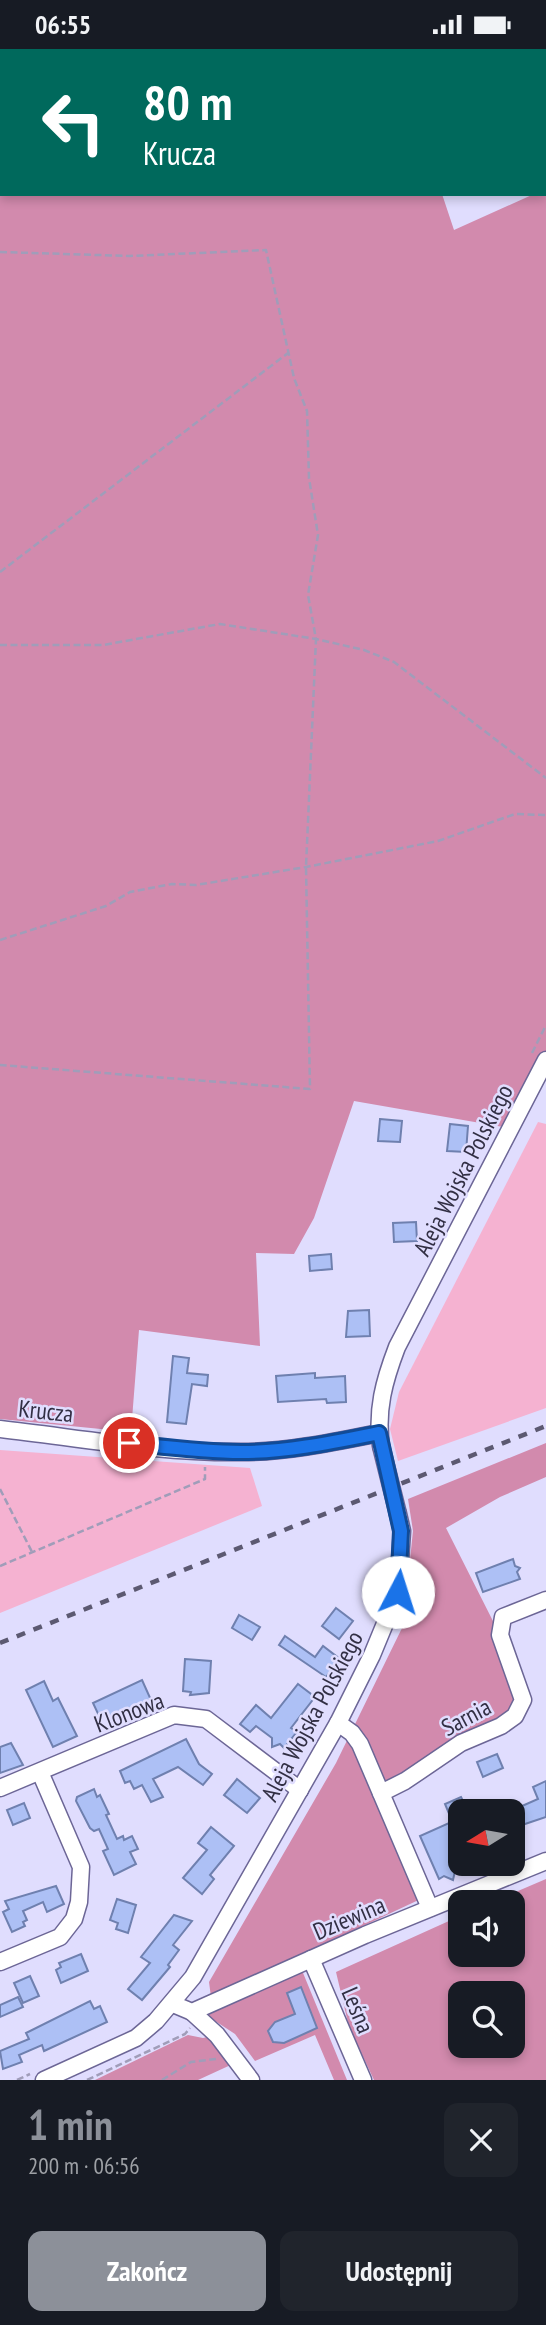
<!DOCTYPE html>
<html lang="pl">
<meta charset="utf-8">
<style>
body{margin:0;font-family:"PT Sans Narrow",sans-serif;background:#20242c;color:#f1f3f6;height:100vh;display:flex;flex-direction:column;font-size:26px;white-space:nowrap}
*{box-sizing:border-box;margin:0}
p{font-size:23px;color:#9ea1a6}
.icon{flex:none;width:38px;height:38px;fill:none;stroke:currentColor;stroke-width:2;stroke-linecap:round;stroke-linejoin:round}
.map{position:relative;height:2031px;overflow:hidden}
.side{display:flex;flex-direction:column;background:#171b24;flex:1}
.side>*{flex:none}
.top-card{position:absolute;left:0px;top:0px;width:546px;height:147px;box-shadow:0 4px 10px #0003;background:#00695c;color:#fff;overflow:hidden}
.needle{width:46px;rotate:259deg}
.fabs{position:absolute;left:448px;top:1750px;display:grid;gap:14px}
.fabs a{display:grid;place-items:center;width:77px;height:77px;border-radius:14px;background:#171b24;box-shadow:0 4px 10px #0003;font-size:35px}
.pin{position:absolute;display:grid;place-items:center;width:60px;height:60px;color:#fff;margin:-30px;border:4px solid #fff;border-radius:50%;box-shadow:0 2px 7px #0007}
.me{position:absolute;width:77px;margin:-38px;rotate:5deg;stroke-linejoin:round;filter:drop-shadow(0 0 5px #0008)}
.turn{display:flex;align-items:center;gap:24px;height:147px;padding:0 28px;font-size:32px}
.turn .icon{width:91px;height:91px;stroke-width:2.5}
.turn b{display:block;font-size:49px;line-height:60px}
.round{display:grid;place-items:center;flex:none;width:74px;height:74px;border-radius:14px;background:#20242c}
.summary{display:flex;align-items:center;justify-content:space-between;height:119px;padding:0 28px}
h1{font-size:42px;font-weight:800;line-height:52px;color:#8c9099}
.primary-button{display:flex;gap:14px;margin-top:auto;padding:14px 28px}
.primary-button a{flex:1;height:80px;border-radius:14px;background:#8c9099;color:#fff;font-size:28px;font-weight:800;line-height:80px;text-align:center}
.primary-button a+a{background:#20242c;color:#f1f3f6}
.status{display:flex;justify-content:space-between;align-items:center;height:49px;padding:0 35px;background:#171b24;direction:ltr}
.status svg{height:19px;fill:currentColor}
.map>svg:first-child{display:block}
.green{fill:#f5b2d1}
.forest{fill:#d28aad;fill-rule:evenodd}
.building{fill:#adc0f5;stroke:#6f80af;stroke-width:2}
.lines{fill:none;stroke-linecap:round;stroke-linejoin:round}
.minor-casing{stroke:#6c6696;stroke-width:19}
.path{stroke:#a09db9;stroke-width:2.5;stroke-dasharray:7 3.5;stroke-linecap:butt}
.minor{stroke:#fff;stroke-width:16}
.rail{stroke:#5c5971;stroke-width:4.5;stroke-dasharray:9 9;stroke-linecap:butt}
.minor-bridge-casing{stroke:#6c6696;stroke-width:19;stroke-linecap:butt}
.minor-bridge{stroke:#fff;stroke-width:16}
.route-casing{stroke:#114b97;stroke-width:18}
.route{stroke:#1a73e8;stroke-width:12}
.labels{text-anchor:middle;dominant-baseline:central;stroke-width:5;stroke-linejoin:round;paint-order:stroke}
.street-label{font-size:24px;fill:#322f44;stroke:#e0ddfe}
</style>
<div class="status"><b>06:55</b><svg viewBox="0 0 49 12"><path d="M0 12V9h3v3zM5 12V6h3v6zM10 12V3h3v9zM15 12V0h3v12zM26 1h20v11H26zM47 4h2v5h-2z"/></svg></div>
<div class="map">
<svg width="546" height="2031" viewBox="0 0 546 2031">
<rect width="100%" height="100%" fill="#e0ddfe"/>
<g class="green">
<polygon points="538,1073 546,1075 546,1359 398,1412 390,1380 399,1343"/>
<polygon points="0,1401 250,1419 262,1457 0,1564"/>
</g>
<g class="forest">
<polygon points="0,0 431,2 2,2 2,145 442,145 454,181 534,145 544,145 546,140 546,1003 509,1079 354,1052 314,1169 294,1205 256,1204 260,1297 139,1281 131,1383 0,1370"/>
<polygon points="546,1394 546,1428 500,1448 446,1479 500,1586 523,1651 515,1667 381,1744 425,1848 211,1948 209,1933 336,1714 403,1577 413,1482 408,1450"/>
<path d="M546,1830V2031H374L349,1978L336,1923L460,1867V1906H513V1853H492ZM513,1944V1997H460V1944Z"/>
<polygon points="301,1919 347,2031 334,2031 315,1986 255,2012 235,1985 206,1966 215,1958"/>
<polygon points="188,1986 203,1989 215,1986 235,2014 198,2031 95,2031"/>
</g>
<g class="building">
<polygon points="380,1070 402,1072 400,1093 378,1092"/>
<polygon points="450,1075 468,1077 466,1103 447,1102"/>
<polygon points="416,1173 417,1192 394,1193 393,1174"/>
<polygon points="331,1205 332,1220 310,1222 309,1207"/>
<polygon points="369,1261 370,1287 346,1288 348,1262"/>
<polygon points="173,1307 189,1309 187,1324 208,1326 207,1337 192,1335 186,1375 167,1373"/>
<polygon points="315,1324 315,1329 345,1327 346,1353 327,1354 326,1350 278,1353 276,1327"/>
<polygon points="513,1510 515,1517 520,1519 517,1523 520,1530 483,1543 476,1524"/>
<polygon points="336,1559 353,1572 339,1590 322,1577"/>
<polygon points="239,1566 260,1578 252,1591 232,1579"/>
<polygon points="285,1587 315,1608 323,1597 340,1610 326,1628 279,1596"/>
<polygon points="185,1610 211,1612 209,1644 190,1646 191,1643 183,1642"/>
<polygon points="142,1631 151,1651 110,1669 108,1665 100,1669 93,1654"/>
<polygon points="44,1632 53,1652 58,1649 77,1687 53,1698 26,1641"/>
<polygon points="298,1635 315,1648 291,1679 297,1683 284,1699 280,1695 272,1698 272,1689 256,1677 250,1683 240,1675 256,1656 271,1669"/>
<polygon points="186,1690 199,1715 212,1725 203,1736 178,1718 153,1730 163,1748 151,1753 142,1736 134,1740 130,1732 125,1734 120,1722"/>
<polygon points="11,1694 23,1716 0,1724 0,1698"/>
<polygon points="497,1705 503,1719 483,1728 477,1713"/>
<polygon points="237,1730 260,1749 247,1764 224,1746"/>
<polygon points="546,1732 546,1768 513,1779 513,1761 538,1750 533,1738"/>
<polygon points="94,1740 97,1748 100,1746 109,1765 106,1766 117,1790 123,1787 124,1791 132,1787 138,1800 130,1803 136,1815 114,1826 103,1802 108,1800 99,1780 94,1782 90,1779 76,1752 77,1748"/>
<polygon points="461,1748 467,1760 450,1767 445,1755"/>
<polygon points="24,1754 30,1769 13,1776 7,1761"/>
<polygon points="449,1774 460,1799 460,1820 455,1822 453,1831 444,1827 439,1830 420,1787"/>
<polygon points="211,1778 234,1797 210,1826 214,1830 202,1845 183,1829 207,1801 198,1794"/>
<polygon points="56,1837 64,1855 47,1863 43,1853 23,1862 27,1871 23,1873 25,1877 12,1883 3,1863 9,1860 5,1852"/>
<polygon points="117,1850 136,1856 128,1884 116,1880 118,1874 110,1871"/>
<polygon points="174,1866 192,1872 173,1896 179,1901 168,1916 170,1918 142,1951 128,1940 150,1914 141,1908"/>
<polygon points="81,1905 88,1922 61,1934 56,1921 61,1918 59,1914"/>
<polygon points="30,1927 39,1947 23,1954 14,1934"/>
<polygon points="301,1938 317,1979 284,1994 273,1993 268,1982 275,1973 295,1965 287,1944"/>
<polygon points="18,1948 23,1958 0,1968 0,1956"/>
<polygon points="90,1952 94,1960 100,1957 107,1973 44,2002 42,1996 19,2006 22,2013 3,2020 0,2002 29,1990 26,1984"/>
</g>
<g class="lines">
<g class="minor-casing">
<g id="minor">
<path d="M0,1380C79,1389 161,1404 241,1403C287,1403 334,1393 379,1384"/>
<path d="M381,1397C376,1361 384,1332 397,1298L546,1011"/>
<polyline points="338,1674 352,1684 360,1695 430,1859"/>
<polyline points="0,1739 174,1666 206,1670 300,1741"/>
<polyline points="381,1744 405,1732 461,1694 501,1677 515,1667 523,1651 500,1586 503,1568 546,1551"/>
<polyline points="311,1910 363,2031"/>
<polyline points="0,1913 60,1888 74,1870 79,1853 81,1818 40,1723"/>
<polyline points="173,1955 192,1963 365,1886 546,1812"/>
<polyline points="192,1963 217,1986 251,2031"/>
<polyline points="44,2031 136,1989 156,1972 193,1928 338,1674 372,1606 398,1543 402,1482 398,1465"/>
</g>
</g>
<g class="path">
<polyline points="0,203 130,207 266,201 294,329 307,362 309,429 318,486 308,546 316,590 306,818 310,1040 0,1016"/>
<polyline points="0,523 288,304"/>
<polyline points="0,596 103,596 220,575 316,590 364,601 394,613 546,729"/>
<polyline points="0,891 106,857 130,843 172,835 196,836 306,818 438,792 515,765 546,766"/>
<polyline points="532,1004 546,976"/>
<polyline points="0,1440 32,1503"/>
<polyline points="0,1517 205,1430 205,1418"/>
<polyline points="17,2031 30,2025"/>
<polyline points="87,2031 185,1985 190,1979"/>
<polyline points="162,2031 191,2013 216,2010"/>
</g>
<use href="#minor" class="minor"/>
<polyline class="rail" points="0,1594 546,1377"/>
<g class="minor-bridge-casing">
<polyline id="minor-bridge" points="381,1397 398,1465"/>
</g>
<use href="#minor-bridge" class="minor-bridge"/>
</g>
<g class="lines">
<g class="route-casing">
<path id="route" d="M129,1394C166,1398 203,1403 241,1403C287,1403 334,1393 379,1384L401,1482L398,1543"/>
</g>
<use href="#route" class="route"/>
</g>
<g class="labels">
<g class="street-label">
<text transform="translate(463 1121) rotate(-63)">Aleja Wojska Polskiego</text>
<text transform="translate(46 1362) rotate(6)">Krucza</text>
<text transform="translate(129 1663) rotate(-21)">Klonowa</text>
<text transform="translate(312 1667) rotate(-62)">Aleja Wojska Polskiego</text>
<text transform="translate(466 1668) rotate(-28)">Sarnia</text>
<text transform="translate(349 1869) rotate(-23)">Dziewina</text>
<text transform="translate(358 1961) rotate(67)">Leśna</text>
</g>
</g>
</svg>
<div class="fabs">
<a><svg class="needle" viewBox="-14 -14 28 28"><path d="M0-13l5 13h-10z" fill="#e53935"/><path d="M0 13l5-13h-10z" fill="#9ea1a6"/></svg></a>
<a><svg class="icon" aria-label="sound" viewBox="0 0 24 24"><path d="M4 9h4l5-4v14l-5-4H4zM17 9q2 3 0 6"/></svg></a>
<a><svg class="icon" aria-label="search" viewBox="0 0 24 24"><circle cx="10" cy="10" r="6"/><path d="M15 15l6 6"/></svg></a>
</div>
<div class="pin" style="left:129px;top:1394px;background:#d93025"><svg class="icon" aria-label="arrive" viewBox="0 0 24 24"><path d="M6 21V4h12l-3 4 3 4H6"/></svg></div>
<svg class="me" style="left:398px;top:1543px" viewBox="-20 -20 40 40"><circle r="19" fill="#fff"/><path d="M0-13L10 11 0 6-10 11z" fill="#1a73e8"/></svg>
<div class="top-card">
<div class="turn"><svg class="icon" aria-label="left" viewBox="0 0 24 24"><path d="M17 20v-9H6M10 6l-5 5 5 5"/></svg><div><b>80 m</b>Krucza</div></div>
</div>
</div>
<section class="side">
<div class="summary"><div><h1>1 min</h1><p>200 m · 06:56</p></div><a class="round"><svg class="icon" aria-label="close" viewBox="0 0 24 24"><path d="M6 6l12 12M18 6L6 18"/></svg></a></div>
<div class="primary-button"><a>Zakończ</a><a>Udostępnij</a></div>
</section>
